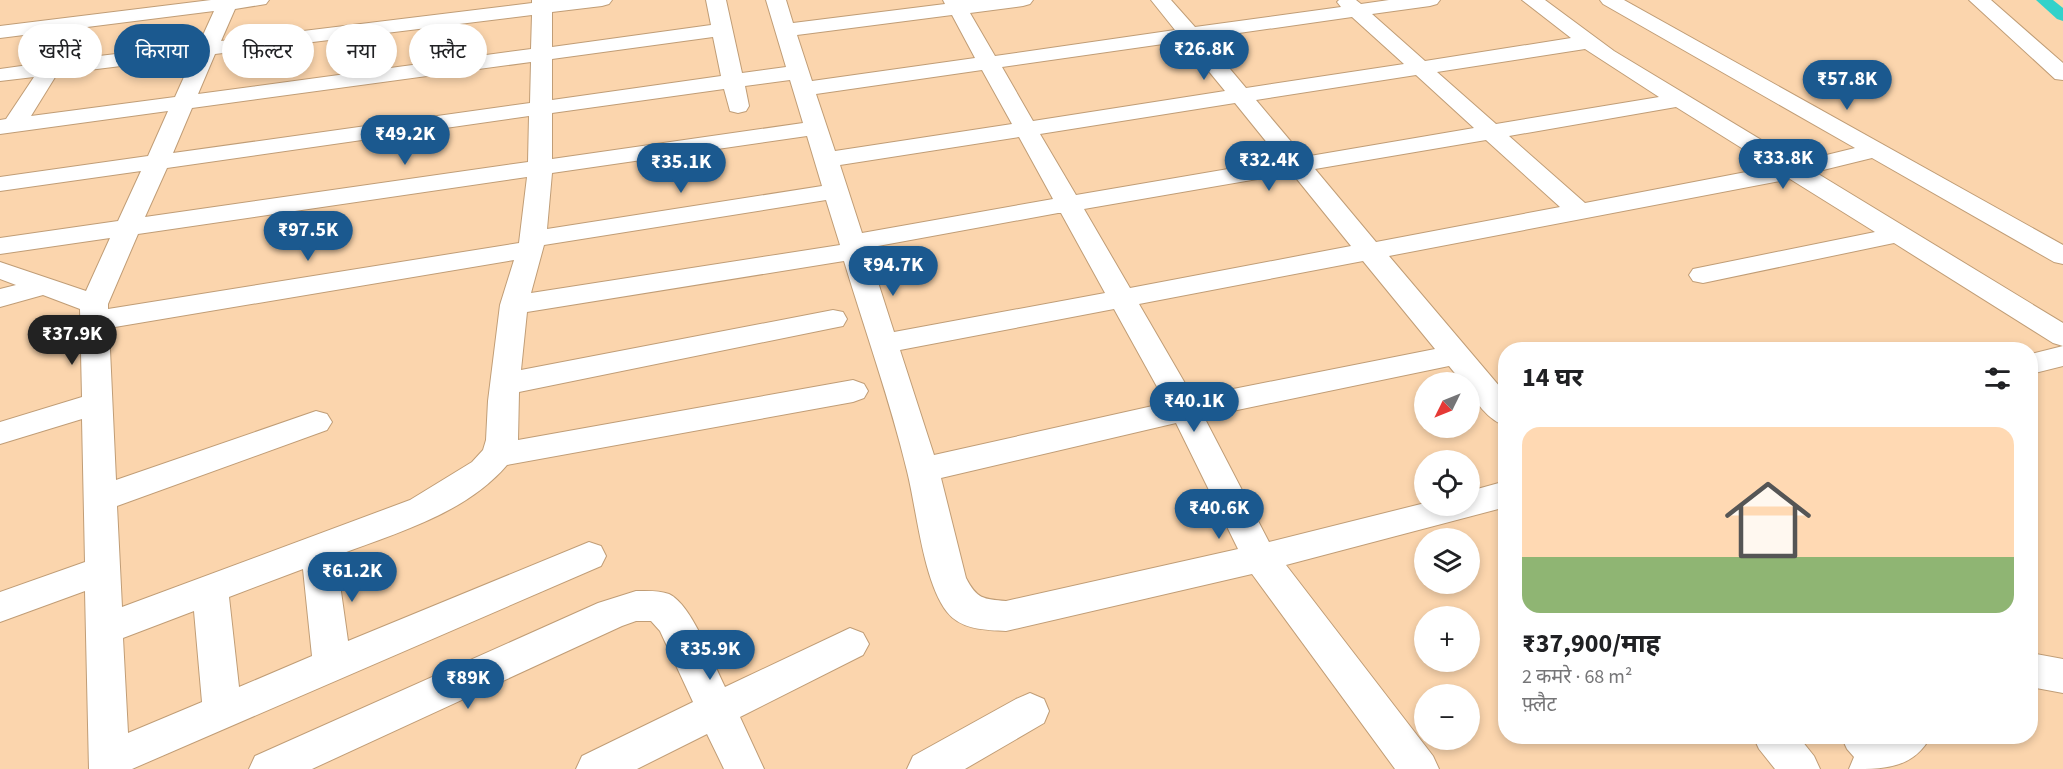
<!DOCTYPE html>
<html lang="hi">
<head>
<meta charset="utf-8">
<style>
  body { margin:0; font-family:"Source Sans 3","Noto Sans Devanagari",sans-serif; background:#f2f2f2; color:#202124; height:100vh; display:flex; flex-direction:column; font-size:22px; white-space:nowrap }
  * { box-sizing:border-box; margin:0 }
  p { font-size:20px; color:#757577 }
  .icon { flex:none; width:33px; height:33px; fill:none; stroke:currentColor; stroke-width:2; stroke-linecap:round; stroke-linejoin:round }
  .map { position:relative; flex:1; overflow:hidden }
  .sheet { position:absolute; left:1498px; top:342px; width:540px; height:402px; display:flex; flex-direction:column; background:#fff; border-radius:24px; box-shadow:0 3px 9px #0003 }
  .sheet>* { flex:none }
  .banner { position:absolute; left:18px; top:24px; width:570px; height:54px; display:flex; gap:12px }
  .needle { width:39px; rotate:227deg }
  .fabs { position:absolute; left:1414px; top:372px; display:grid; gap:12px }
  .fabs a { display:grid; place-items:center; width:66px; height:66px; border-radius:50%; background:#fff; box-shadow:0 3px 9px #0003; font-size:30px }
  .price { position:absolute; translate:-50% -51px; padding:0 14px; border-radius:21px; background:#1b598f; color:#fff; font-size:20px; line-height:39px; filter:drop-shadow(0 2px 3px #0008) }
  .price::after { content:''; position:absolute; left:50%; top:36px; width:18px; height:14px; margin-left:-9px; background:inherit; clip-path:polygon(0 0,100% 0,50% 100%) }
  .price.current { background:#222; color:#fff }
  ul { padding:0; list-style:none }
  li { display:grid; align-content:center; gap:12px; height:318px; padding:0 24px }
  li span { display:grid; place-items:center; height:186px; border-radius:18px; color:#555 }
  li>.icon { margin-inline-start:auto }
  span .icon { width:108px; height:108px; fill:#fffc; stroke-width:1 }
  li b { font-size:26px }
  h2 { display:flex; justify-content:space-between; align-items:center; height:72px; padding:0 24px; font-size:26px }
  .pill { padding:0 21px; border-radius:27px; background:#fff; box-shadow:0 3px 9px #0003; font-size:21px; line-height:54px }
  .pill.current { background:#1b598f; color:#fff }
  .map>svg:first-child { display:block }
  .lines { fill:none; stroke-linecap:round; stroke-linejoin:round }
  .canal { fill:#32d2ca; fill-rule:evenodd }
  .minor-casing { stroke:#c09d76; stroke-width:2 }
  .minor { fill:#fff; fill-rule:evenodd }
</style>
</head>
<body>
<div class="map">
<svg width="2063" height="769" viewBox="0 0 2063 769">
  <rect width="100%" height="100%" fill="#fbd5ad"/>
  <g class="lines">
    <path class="canal" d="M 2036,0 L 2053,0 L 2063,8 L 2063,21 L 2057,19 Z"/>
    <g class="minor-casing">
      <path id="minor" d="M 211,0 L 269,0 L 266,4 L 235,9 L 221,41 L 532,3 L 532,0 L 612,0 L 609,4 L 602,6 L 552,12 L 552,47 L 711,25 L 706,0 L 726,0 L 742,73 L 786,67 L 766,0 L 786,0 L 793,23 L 945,4 L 943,0 L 1033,0 L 1030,4 L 1023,6 L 970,13 L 995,56 L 1175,30 L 1151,0 L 1171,0 L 1195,27 L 1341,7 L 1337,2 L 1339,0 L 1356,0 L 1361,4 L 1389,0 L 1440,0 L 1437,4 L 1430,6 L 1372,14 L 1425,61 L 1571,38 L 1522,0 L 1545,0 L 1614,51 L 1798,162 L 1855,148 L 1603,4 L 1600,0 L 1624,0 L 2063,245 L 2063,264 L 2054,262 L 1872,158 L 1815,172 L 2063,323 L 2063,346 L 2053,343 L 1894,243 L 1703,283 L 1693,281 L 1689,275 L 1693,269 L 1875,232 L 1790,179 L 1389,256 L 1506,394 L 1506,426 C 1490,421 1470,400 1470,382 L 1462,382 L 1449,366 L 1204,417 L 1269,542 L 1425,503 L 1425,506 L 1470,506 L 1470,491 L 1506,481 L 1506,507 L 1286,565 L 1433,756 L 1439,769 L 1395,769 L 1252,574 L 1006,631 C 986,630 961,630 947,612 C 923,581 917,511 907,471 C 890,400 865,331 844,261 L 527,312 L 521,370 L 833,310 L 843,312 L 847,319 L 843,326 L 833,328 L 519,392 L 518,440 L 853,380 L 864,384 L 868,391 L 864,398 L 853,402 L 507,465 C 464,515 395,533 336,556 L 348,641 L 589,542 L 601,546 L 606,556 L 601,566 L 132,769 L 89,769 L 85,591 L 0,622 L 0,592 L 85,562 L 82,419 L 0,444 L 0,422 L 82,397 L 80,309 L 43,295 L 0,307 L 0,289 L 16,285 L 0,279 L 0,262 L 86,291 L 110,238 L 0,254 L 0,238 L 118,221 L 141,171 L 0,191 L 0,177 L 148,156 L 168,111 L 0,134 L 0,120 L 6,119 L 34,77 L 0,81 L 0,69 L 43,63 L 50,54 L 57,52 L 64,54 L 68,58 L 66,60 L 199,44 L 214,11 L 0,38 L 0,26 ZM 532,15 L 531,49 L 198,94 L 215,54 ZM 952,15 L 975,58 L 812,81 L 797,35 ZM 1352,17 L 1404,64 L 1246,88 L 1204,38 ZM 713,37 L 721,76 L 552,100 L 552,59 ZM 1184,41 L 1225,91 L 1033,121 L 1002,67 ZM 1585,49 L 1659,97 L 1496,124 L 1437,72 ZM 193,57 L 175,97 L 31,116 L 57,74 ZM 531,62 L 530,103 L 173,153 L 192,108 ZM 982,70 L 1012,124 L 835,151 L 816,94 ZM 1416,75 L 1474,128 L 1304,157 L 1256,100 ZM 790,80 L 803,123 L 552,159 L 552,113 L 724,89 L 730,111 L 738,113 L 746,111 L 749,106 L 745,86 ZM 1235,103 L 1281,160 L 1076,195 L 1040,134 ZM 1676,107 L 1772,167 L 1585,203 L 1509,136 ZM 529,116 L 528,162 L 145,217 L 167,168 ZM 807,136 L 822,186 L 547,229 L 552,173 ZM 1019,137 L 1053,199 L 862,233 L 840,165 ZM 1486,140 L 1560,207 L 1376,242 L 1315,169 ZM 1292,173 L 1351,246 L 1130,288 L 1084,209 ZM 527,177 L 519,243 L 108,309 L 108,304 L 138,234 ZM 826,200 L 840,245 L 531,293 L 544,245 ZM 1058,213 L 1061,213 L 1105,293 L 894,332 L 867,248 ZM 514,260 L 500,305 L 488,401 L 486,440 L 483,450 L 472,462 L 410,500 L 122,607 L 117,506 L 327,430 L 332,422 L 327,414 L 316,411 L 116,480 L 109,328 ZM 1363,261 L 1435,349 L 1193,397 L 1139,304 ZM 1114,309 L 1166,403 L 934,455 L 900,350 ZM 1176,423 L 1238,549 L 1006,601 C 983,599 977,599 966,578 L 941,478 ZM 303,569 L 312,656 L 239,687 L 229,597 ZM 194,611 L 202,702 L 128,733 L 123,638 Z
        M 1969,0 L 1991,0 L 2063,63 L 2063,80 L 2055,79 Z
        M 2063,346 L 2063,366 L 2031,374 L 2031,354 Z
        M 636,591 C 647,591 658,590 669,594 C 692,605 713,663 725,687 L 850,628 L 863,633 L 869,644 L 863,655 L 740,717 L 764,769 L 724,769 L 707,734 L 637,769 L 576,769 L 582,756 L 693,702 L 660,631 L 651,621 L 636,621 L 622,626 L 312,769 L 249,769 L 255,756 L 598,603 Z
        M 2031,653 L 2063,659 L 2063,693 L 2031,687 Z
        M 1030,693 L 1044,699 L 1049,711 L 1044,723 L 965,769 L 907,769 L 913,756 L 1016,699 Z
        M 1753,736 L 1798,736 L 1814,756 L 1820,769 L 1775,769 L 1759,749 Z
        M 1841,736 L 1931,736 C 1913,769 1885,769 1849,769 L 1854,757 L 1847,749 Z"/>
    </g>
    <use href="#minor" class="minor"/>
  </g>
</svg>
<div class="fabs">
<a><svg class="needle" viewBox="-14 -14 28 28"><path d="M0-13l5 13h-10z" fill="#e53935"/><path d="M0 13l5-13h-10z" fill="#757577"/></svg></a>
<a><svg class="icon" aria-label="locate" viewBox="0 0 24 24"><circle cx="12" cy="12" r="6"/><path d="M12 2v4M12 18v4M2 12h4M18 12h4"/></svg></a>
<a><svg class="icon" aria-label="layers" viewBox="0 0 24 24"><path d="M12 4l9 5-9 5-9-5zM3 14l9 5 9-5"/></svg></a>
<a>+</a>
<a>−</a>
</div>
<b class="price" style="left:1204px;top:81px">₹26.8K</b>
<b class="price" style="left:1847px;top:111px">₹57.8K</b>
<b class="price" style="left:405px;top:166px">₹49.2K</b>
<b class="price" style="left:1783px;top:190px">₹33.8K</b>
<b class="price" style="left:1269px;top:192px">₹32.4K</b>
<b class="price" style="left:681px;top:194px">₹35.1K</b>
<b class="price" style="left:308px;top:262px">₹97.5K</b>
<b class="price" style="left:893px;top:297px">₹94.7K</b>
<b class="price current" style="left:72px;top:366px">₹37.9K</b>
<b class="price" style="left:1194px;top:433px">₹40.1K</b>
<b class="price" style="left:1219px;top:540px">₹40.6K</b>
<b class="price" style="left:352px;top:603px">₹61.2K</b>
<b class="price" style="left:710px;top:681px">₹35.9K</b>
<b class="price" style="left:468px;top:710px">₹89K</b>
<div class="banner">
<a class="pill">खरीदें</a>
<a class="pill current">किराया</a>
<a class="pill">फ़िल्टर</a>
<a class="pill">नया</a>
<a class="pill">फ़्लैट</a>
</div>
<section class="sheet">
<h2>14 घर<svg class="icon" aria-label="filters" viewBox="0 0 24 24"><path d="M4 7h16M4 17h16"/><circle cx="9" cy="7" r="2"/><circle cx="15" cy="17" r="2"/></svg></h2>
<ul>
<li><span style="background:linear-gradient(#ffd9b3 70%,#8fb573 0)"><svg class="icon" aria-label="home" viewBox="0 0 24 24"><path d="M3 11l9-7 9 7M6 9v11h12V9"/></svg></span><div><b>₹37,900/माह</b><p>2 कमरे · 68 m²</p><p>फ़्लैट</p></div></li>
</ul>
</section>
</div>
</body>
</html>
